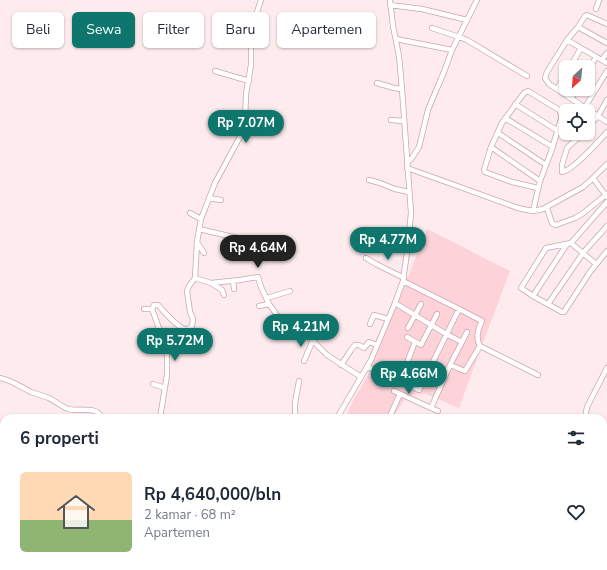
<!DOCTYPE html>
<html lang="id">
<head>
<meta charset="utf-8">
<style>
  body { margin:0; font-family:"Nunito Sans",sans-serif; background:#f2f2f3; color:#1f2937; height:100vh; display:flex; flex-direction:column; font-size:15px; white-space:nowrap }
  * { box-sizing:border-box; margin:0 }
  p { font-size:13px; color:#747a83 }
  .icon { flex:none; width:22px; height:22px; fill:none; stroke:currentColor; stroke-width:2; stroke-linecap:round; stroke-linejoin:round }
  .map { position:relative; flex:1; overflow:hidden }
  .details { position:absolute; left:0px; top:414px; width:607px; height:156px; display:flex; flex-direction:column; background:#fff; border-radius:12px 12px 0 0; box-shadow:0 1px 3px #0004 }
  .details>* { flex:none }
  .guide { position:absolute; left:12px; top:12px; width:400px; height:36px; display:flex; gap:8px }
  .needle { width:26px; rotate:206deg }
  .tools { position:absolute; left:559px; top:60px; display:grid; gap:8px }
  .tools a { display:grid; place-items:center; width:36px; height:36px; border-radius:6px; background:#fff; box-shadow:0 1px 3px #0004; font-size:20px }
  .price { position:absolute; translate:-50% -34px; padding:0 9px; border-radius:14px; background:#0f766e; color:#fff; font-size:13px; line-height:26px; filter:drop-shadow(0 1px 2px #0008) }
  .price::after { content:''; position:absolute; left:50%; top:24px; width:12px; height:9px; margin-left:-6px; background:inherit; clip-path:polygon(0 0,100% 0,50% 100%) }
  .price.active { background:#222; color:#fff }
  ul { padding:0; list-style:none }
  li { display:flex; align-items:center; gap:12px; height:100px; padding:0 20px }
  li+li { border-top:1px solid #e0e1e3 }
  li span { display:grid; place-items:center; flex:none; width:112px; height:80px; border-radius:6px; color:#555 }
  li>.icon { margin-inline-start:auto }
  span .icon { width:48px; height:48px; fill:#fffc; stroke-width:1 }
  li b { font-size:17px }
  h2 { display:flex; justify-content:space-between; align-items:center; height:48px; padding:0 20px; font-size:17px }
  .pill { padding:0 14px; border-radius:6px; background:#fff; box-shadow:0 1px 3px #0004; font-size:14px; line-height:36px }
  .pill.active { background:#0f766e; color:#fff }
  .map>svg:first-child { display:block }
  .green { fill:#fdd2d8 }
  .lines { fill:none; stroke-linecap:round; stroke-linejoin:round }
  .minor-casing { stroke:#cda5ab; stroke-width:6 }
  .minor { stroke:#fff; stroke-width:4.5 }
</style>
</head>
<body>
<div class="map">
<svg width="607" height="570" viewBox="0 0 607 570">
  <rect width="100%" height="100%" fill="#fdebed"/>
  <path class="green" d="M 427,229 L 510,271 L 475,364 L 459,408 L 426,394 L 408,395 L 392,418 L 345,418 L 354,399 L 371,370 Z"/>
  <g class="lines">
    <g class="minor-casing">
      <path id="minor" d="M 390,5 L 422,9 L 467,20 L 477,0
        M 596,9 L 599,0
        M 607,24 L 587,15 L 585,16 L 578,27 L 567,40 L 547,72 L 545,78 L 549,84 L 607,122
        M 578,27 L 607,43
        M 432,28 L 459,37 L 467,40 L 527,76
        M 396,39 L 452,50
        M 567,40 L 607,63
        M 602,60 L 606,54 L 607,53
        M 570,67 L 581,48
        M 215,71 L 249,81
        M 588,71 L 596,57
        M 377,83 L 394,88 L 402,89
        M 557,89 L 566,74
        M 571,98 L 577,89
        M 515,104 L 558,131
        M 585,107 L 607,71
        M 505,118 L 553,147
        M 391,120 L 404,121
        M 588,127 L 598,116 L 607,100
        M 498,133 L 546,165
        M 583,133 L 567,148 L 562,165 L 562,172 C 573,170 599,141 607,132
        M 491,147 L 540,181
        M 407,163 L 412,158 L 419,147 L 428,110 L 435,93 L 444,72 L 452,50 L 467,20
        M 407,168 L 449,183 L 515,207 L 522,209 L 533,211 L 543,209 L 583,187 L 593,178 L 607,164
        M 593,178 L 607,197
        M 369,180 L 380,183 L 395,189 L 409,192
        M 209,198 L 221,200
        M 607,202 L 571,243 L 546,248 L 521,288 L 533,296 L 562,312 L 564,312 L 590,272 L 607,251
        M 547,208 L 552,223 L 553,224 L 556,225 L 575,218 L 582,214 L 607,194
        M 533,211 L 540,181 L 551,152 L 562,116 L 559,110 L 528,91 L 524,93 L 502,123 L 491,147 L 484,170 L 485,172 L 512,182 L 538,188
        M 190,213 L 201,219
        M 199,229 L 267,245
        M 197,242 L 204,253
        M 571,243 L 596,264
        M 392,247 L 393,230 L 410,232
        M 366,258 L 376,264 L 404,278
        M 195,278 L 211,283 L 240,280 L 258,277 L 261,287 L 269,304 L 279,318 L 286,324 L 306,332 L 315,343 L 327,355 L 361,377
        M 233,281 L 234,289
        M 403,281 L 459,309 L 482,321 C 478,329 475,338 480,346 L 538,375
        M 211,283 L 222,290 L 224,295
        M 533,296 L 567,244
        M 267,298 L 290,291
        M 395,303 L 446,334 L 462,342 L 467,332
        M 548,304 L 583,253 L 607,226
        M 259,306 L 269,304
        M 144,309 L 152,309
        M 152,309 L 154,305 L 158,305 C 164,311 179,330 187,329 C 189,329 190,327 192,326 L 193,319 L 190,312 L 187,291 L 189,286 L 195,278 L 197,242 L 201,219 L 215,183 L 242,133 L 245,121 L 246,94 L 251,65 L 251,39 L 254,21 L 261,0
        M 152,309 L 160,331 L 167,345 L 167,375 L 160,418
        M 370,324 L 374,315 L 388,319
        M 408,328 L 421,304
        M 407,337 L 421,345 L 437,314
        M 304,361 L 313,340
        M 341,365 L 351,350 L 355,345 L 359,345 L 364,348 L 369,342 L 377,345
        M 450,365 L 465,371 L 480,346
        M 367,367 L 419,390 L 459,309
        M 0,378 C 11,380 21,387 31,392 C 37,394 43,396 49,398 C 55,401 61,406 68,409 C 78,412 97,405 102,418
        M 402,383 L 409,365 L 408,360 L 415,342
        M 153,384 L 165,388
        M 394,391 L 431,408
        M 438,411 L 431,408 L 450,365 L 462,342
        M 280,418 L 291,418
        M 296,418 C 293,404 297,395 299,381
        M 337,418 L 371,360 L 395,303 L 403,281 L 408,245 L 411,213 L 402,89 L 399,56 L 393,26 L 390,0
        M 389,418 L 400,394
        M 585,418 L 587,407 L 607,368
        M 603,440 L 607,442
        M 603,462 L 607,465
        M 603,485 L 607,487
        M 603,507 L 607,509
        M 603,550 L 607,553
        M 499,566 L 505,570
        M 534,566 L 540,570
        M 565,566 L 571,570
        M 596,566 L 602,570
        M 284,569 L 286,566
        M 326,570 L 327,566
        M 411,570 L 414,566
        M 432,570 L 435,566
        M 454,570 L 457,566
        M 474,570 L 477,566
        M 525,570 L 525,566"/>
    </g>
    <use href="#minor" class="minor"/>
  </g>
</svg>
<div class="tools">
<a><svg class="needle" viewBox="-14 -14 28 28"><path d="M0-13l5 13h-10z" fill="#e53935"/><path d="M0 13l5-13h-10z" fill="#747a83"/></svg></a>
<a><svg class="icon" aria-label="locate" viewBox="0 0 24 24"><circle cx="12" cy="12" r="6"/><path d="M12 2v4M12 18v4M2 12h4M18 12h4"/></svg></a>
</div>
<b class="price" style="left:246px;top:144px">Rp 7.07M</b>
<b class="price" style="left:388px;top:261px">Rp 4.77M</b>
<b class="price active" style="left:258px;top:269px">Rp 4.64M</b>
<b class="price" style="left:301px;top:348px">Rp 4.21M</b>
<b class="price" style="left:175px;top:362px">Rp 5.72M</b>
<b class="price" style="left:409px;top:395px">Rp 4.66M</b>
<div class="guide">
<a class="pill">Beli</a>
<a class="pill active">Sewa</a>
<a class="pill">Filter</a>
<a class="pill">Baru</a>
<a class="pill">Apartemen</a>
</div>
<section class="details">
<h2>6 properti<svg class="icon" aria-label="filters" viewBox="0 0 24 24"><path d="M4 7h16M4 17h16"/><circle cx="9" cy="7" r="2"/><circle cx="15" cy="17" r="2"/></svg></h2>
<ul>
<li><span style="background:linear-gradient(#ffd9b3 60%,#8fb573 0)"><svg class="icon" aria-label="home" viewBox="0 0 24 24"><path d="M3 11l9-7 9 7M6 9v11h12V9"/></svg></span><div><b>Rp 4,640,000/bln</b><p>2 kamar · 68 m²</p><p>Apartemen</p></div><svg class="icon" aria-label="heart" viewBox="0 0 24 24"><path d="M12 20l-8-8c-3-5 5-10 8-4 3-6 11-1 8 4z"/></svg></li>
</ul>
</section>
</div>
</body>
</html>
